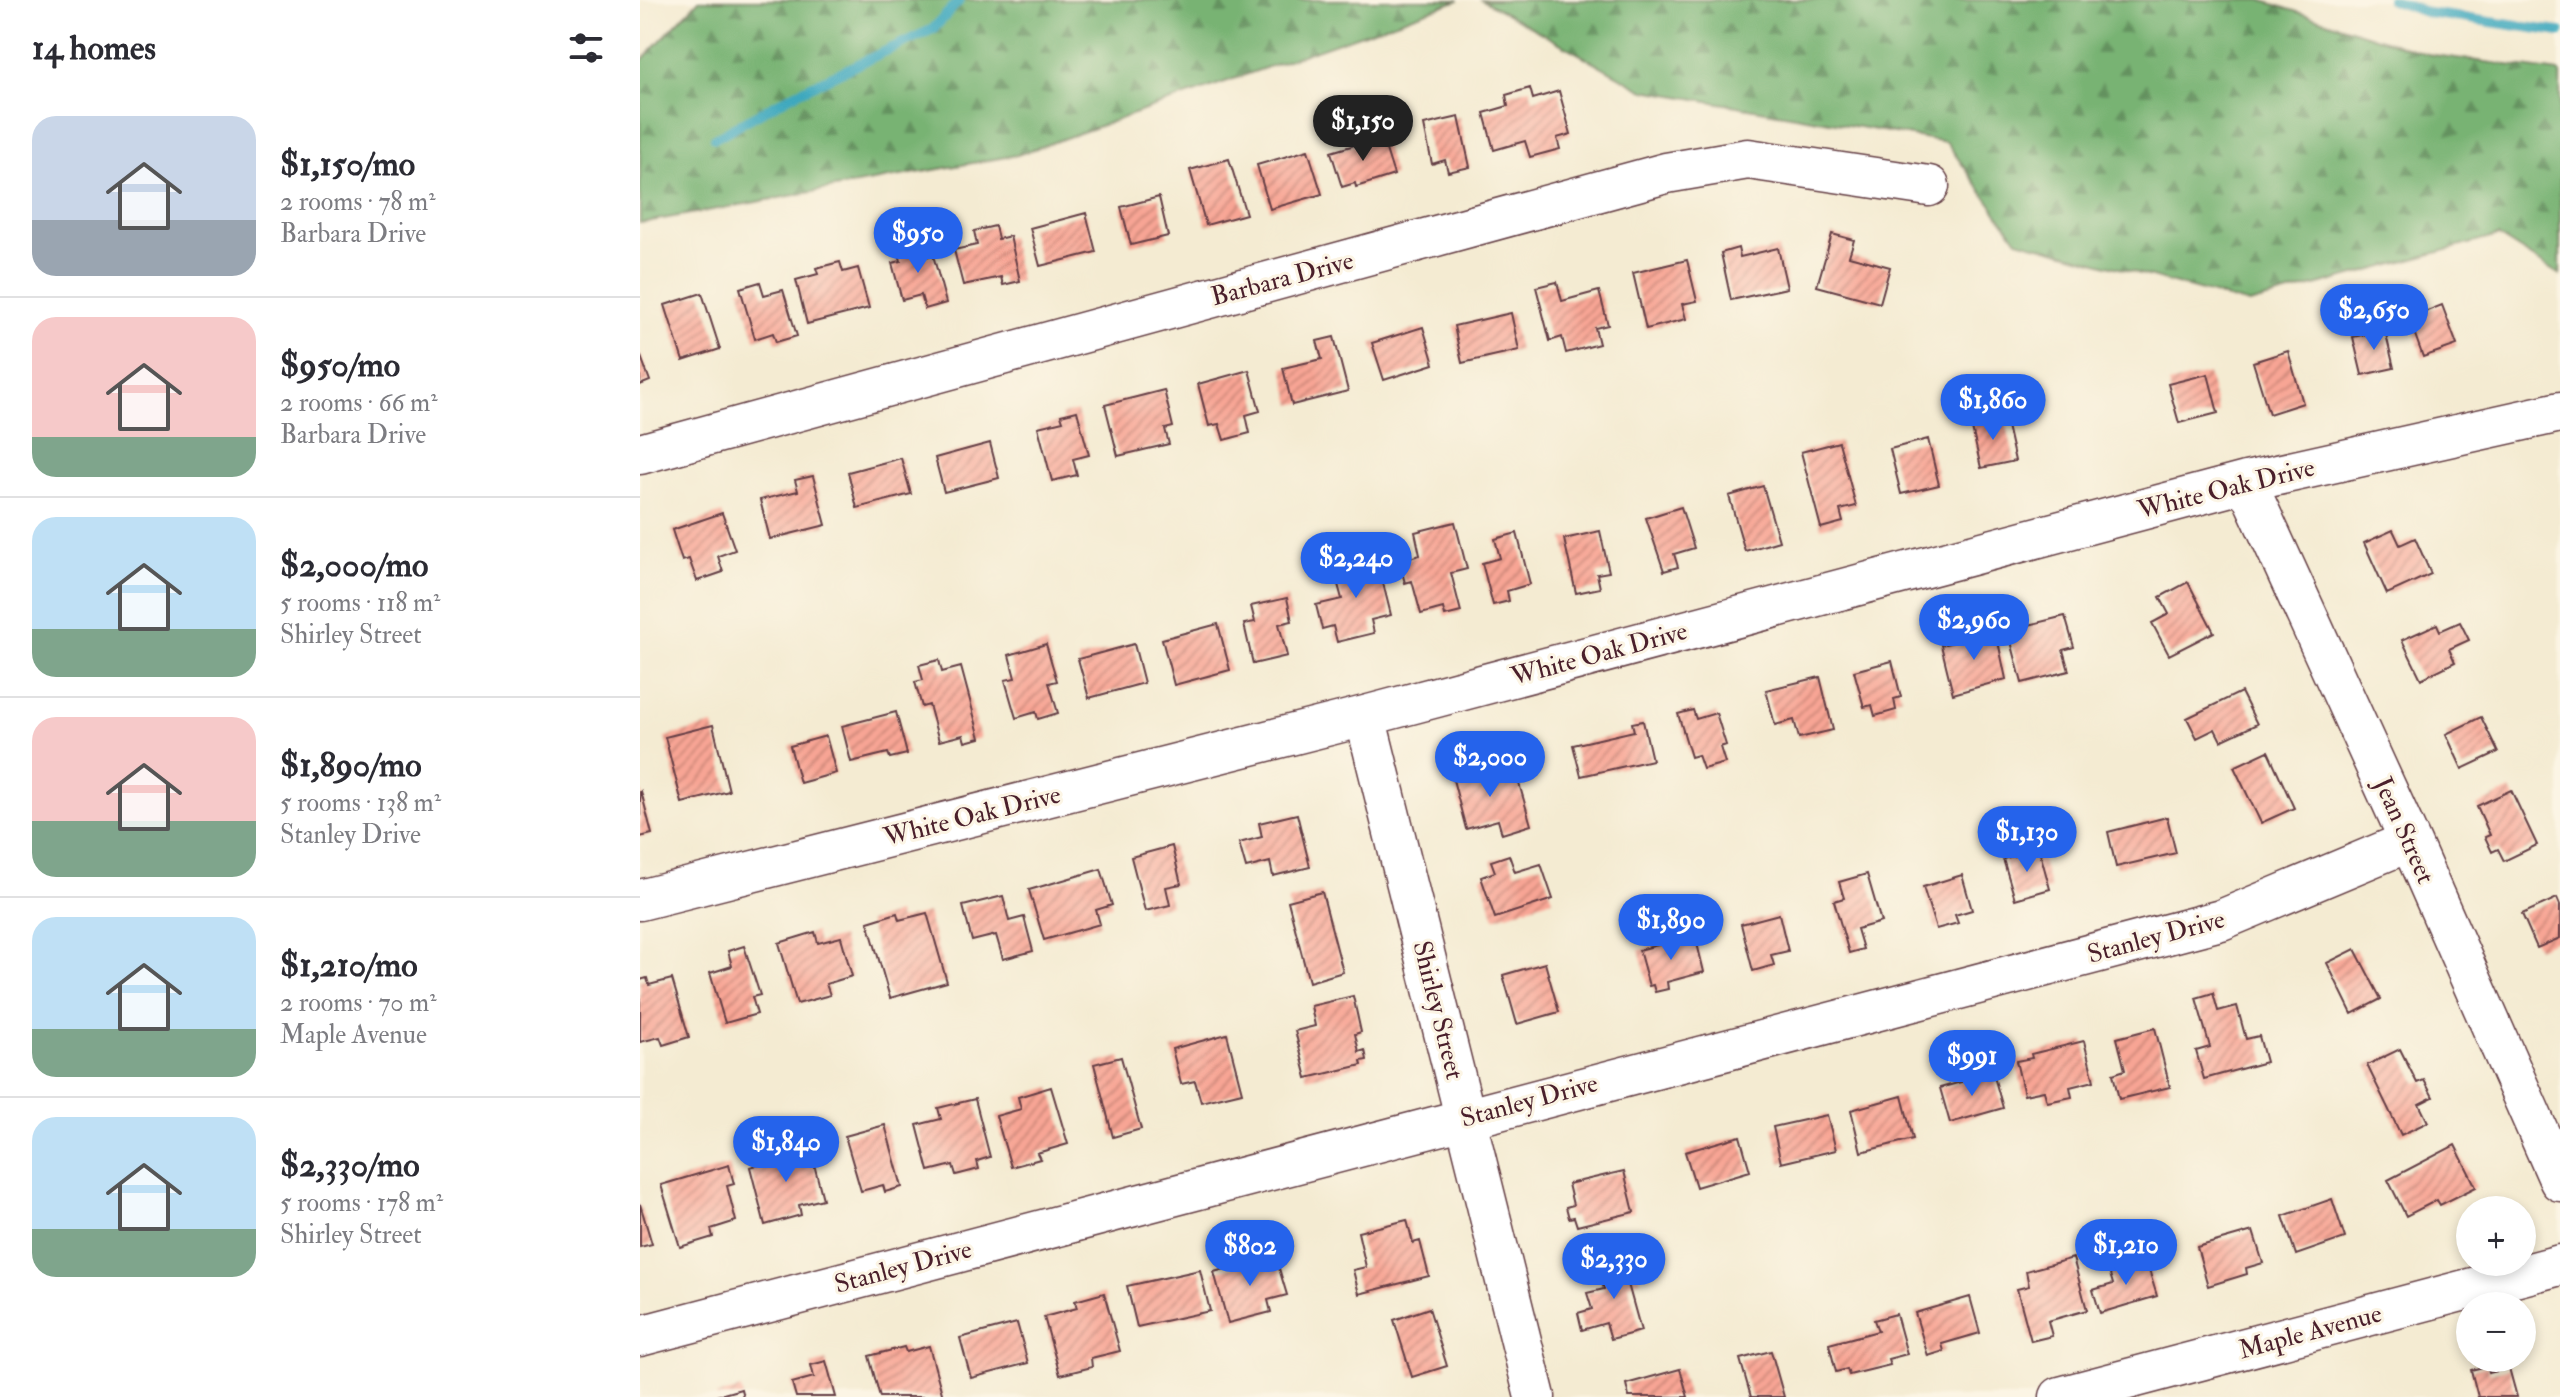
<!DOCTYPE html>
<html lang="en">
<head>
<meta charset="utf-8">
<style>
  body { margin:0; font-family:"IM FELL Double Pica",serif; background:#f2f2f3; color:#2b2b33; height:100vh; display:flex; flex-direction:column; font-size:30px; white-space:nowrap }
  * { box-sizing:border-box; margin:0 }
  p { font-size:26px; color:#7c7c81 }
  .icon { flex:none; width:44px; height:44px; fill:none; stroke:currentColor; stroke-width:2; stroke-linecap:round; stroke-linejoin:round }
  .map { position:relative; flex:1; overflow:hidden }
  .details { display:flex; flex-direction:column; background:#fff; width:640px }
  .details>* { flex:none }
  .controls { position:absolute; left:1816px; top:1196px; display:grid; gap:16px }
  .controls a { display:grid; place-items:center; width:80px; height:80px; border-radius:50%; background:#fff; box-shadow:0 4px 12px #0003; font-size:40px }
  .price { position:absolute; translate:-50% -68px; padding:0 18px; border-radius:28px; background:#2563eb; color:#fff; font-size:26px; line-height:52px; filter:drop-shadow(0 2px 4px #0008) }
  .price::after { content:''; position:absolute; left:50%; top:48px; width:24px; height:18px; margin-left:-12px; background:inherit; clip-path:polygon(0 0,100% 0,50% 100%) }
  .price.current { background:#222; color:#fff }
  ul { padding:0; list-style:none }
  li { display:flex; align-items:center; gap:24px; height:200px; padding:0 32px }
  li+li { border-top:2px solid #e1e1e2 }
  li span { display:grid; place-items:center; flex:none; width:224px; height:160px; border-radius:24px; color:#555 }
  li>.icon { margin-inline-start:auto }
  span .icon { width:96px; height:96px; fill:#fffc; stroke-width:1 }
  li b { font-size:34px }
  h2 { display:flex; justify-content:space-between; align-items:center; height:96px; padding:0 32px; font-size:34px }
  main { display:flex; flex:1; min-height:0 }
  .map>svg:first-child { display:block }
  .forest { fill:url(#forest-firs); stroke:#61694f; stroke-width:2 }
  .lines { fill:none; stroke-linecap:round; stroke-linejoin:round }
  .stream { stroke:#3ea8be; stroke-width:10 }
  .building { fill:url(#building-hatch) }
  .minor-casing { stroke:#643e44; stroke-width:43 }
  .minor { stroke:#fff; stroke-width:40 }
  .labels { text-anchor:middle; stroke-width:6; stroke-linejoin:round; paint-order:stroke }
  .street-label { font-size:26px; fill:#4a1f2b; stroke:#fcf5e5 }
</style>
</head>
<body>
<main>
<section class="details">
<h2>14 homes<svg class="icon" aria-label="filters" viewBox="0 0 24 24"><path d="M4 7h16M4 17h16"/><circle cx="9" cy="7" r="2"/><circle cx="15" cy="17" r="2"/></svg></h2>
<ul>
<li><span style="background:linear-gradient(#c9d6e8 65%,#9aa5b1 0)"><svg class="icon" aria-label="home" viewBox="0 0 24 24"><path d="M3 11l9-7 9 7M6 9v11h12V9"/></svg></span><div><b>$1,150/mo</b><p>2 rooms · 78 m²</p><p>Barbara Drive</p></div></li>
<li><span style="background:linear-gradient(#f6c9c9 75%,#7fa58c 0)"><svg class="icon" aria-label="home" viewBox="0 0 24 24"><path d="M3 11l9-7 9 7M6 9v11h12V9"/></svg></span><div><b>$950/mo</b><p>2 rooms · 66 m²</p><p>Barbara Drive</p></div></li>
<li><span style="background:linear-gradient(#bfe0f5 70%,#7fa58c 0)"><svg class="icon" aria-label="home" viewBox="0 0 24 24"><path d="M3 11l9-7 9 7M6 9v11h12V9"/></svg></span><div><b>$2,000/mo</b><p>5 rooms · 118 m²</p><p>Shirley Street</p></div></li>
<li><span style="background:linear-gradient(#f6c9c9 65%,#7fa58c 0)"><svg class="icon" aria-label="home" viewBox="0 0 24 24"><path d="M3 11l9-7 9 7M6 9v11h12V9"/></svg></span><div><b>$1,890/mo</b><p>5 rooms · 138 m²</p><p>Stanley Drive</p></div></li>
<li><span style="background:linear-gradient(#bfe0f5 70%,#7fa58c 0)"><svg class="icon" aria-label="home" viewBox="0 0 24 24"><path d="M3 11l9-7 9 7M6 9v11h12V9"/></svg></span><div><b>$1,210/mo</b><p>2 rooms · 70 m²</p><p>Maple Avenue</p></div></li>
<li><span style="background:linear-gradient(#bfe0f5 70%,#7fa58c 0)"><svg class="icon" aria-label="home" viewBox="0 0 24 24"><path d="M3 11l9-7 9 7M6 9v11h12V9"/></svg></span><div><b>$2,330/mo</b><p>5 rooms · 178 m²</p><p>Shirley Street</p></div></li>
</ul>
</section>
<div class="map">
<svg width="1920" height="1397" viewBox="0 0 1920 1397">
  <defs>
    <pattern id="forest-firs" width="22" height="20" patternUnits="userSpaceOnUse" patternTransform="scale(2)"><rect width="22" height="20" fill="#78b373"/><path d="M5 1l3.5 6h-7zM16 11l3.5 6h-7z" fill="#64915f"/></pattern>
    <pattern id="building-hatch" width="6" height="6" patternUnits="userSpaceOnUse" patternTransform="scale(2)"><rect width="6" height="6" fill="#f8a594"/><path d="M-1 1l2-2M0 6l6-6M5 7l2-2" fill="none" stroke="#cb8679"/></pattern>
  </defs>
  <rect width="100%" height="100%" fill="#fcf5e5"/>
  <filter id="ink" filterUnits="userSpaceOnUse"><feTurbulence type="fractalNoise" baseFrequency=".0125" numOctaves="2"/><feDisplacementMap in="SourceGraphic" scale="16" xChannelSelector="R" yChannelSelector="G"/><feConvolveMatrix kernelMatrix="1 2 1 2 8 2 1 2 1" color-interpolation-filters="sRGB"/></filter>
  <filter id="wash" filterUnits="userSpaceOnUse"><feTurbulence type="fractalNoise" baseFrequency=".006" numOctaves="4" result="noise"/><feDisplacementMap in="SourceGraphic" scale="32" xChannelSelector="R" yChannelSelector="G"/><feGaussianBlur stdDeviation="1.8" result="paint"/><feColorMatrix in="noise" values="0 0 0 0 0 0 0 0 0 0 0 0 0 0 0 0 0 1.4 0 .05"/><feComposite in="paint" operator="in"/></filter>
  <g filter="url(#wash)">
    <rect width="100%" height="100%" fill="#f4ebd2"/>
    <path class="forest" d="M 59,0 L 819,0 L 377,155 L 0,223 L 0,62 Z
      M 842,0 L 1621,0 L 1787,54 L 1920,72 L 1920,275 L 1858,236 L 1609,304 L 1377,240 L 1306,142 L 1004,90 Z"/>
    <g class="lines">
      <path class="stream" d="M 1751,0 L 1788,13 L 1920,32
        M 75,138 L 156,93 L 293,29 L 320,0"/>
    </g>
    <g id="blocks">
      <path class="building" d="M 890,88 L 893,99 L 919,91 L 931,134 L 917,138 L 920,149 L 890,157 L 885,141 L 854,150 L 844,113 L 868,106 L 866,95 Z
        M 819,117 L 830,167 L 808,172 L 805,160 L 792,164 L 784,125 Z
        M 742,137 L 754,175 L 716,187 L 715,183 L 702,187 L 691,152 Z
        M 668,150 L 682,194 L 630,209 L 617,165 Z
        M 589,159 L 606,214 L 566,225 L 550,170 Z
        M 519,197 L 528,236 L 491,245 L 481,207 Z
        M 446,213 L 456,252 L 400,266 L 390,228 Z
        M 355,226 L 358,239 L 370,236 L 380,281 L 363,285 L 361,277 L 323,285 L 314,250 L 337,245 L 334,231 Z
        M 1192,234 L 1214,240 L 1209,256 L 1250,267 L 1240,303 L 1177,286 Z
        M 280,240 L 285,257 L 293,255 L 306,303 L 285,309 L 281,295 L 262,300 L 252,263 L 261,261 L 257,246 Z
        M 1098,248 L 1100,257 L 1138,248 L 1147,288 L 1091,300 L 1081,253 Z
        M 1047,260 L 1057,301 L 1042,304 L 1046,319 L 1006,329 L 993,273 Z
        M 200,262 L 203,272 L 218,268 L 229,308 L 167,324 L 156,280 L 178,274 L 176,268 Z
        M 120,282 L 124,295 L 143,290 L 157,336 L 136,342 L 133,333 L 115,339 L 100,288 Z
        M 917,282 L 922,301 L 959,291 L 968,325 L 955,328 L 959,344 L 926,353 L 922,337 L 910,341 L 896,287 Z
        M 62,293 L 80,349 L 43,361 L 25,305 Z
        M 1802,305 L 1817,345 L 1783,357 L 1769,318 Z
        M 871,313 L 879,350 L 822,363 L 814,326 Z
        M 783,327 L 794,364 L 744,380 L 732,343 Z
        M 1745,330 L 1754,368 L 1722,375 L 1713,337 Z
        M 694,337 L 708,391 L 652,405 L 643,368 L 682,359 L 677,341 Z
        M 1648,351 L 1663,403 L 1629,414 L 1613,362 Z
        M 0,354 L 10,381 L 0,385 Z
        M 609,370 L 620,411 L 606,415 L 610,433 L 584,440 L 579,424 L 569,426 L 558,384 Z
        M 1568,374 L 1578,413 L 1539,423 L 1528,384 Z
        M 524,390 L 533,427 L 525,429 L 529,444 L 478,456 L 465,405 Z
        M 437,411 L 449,455 L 433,459 L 437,475 L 412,481 L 398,427 L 423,421 L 421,415 Z
        M 1365,417 L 1375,461 L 1341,468 L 1331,424 Z
        M 1288,439 L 1299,485 L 1261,494 L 1250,449 Z
        M 1199,442 L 1216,506 L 1200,510 L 1203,522 L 1181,528 L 1161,452 Z
        M 350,443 L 359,478 L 304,492 L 295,458 Z
        M 261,458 L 271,494 L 217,508 L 208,472 Z
        M 173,476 L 186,525 L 130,539 L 120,500 L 158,491 L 155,480 Z
        M 1123,486 L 1139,541 L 1105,551 L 1089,496 Z
        M 1041,507 L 1054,548 L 1034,554 L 1038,567 L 1024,571 L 1006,518 Z
        M 82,513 L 95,550 L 78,556 L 83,572 L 57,581 L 49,559 L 42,561 L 32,530 Z
        M 815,522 L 827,569 L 811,573 L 821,612 L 805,616 L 803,608 L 781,614 L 772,581 L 765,583 L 759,561 L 780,555 L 775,532 Z
        M 1753,530 L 1760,545 L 1775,538 L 1791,574 L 1747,594 L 1724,543 Z
        M 960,531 L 969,572 L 957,574 L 960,588 L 936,593 L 924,539 Z
        M 877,533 L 890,584 L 867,591 L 869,601 L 853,605 L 842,563 L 860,558 L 855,539 Z
        M 736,555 L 751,615 L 731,620 L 734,633 L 697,642 L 693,626 L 682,629 L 676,605 L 702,599 L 693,566 Z
        M 1548,582 L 1574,632 L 1529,655 L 1512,623 L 1529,614 L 1520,597 Z
        M 647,598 L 652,621 L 639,624 L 647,656 L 613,664 L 604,624 L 615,622 L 611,606 Z
        M 1425,616 L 1434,647 L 1423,650 L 1429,671 L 1382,683 L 1368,630 Z
        M 1820,622 L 1829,640 L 1809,649 L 1815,662 L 1781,679 L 1762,640 L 1797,624 L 1800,631 Z
        M 578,624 L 590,670 L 534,685 L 522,639 Z
        M 1356,632 L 1366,679 L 1313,694 L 1301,645 Z
        M 406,644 L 417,681 L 409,683 L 418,713 L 398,719 L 396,712 L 376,718 L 365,680 L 375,678 L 369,655 Z
        M 494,644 L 504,683 L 449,698 L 438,659 Z
        M 299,660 L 302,672 L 321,667 L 340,738 L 325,742 L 323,735 L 299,741 L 289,705 L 282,707 L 275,682 L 283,680 L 279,665 Z
        M 1252,661 L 1261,697 L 1254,699 L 1256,710 L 1235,716 L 1232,705 L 1224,707 L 1214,671 Z
        M 1180,677 L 1193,730 L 1159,738 L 1154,720 L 1135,725 L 1126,690 Z
        M 1601,692 L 1617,724 L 1581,741 L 1575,729 L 1557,738 L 1547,718 Z
        M 1053,710 L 1056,719 L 1076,713 L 1086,745 L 1080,747 L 1085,763 L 1063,769 L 1058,755 L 1051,757 L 1038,714 Z
        M 256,712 L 267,754 L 250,758 L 248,753 L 211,762 L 202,726 Z
        M 1841,717 L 1858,752 L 1822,769 L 1806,734 Z
        M 1003,721 L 1012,760 L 941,776 L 933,745 L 994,731 L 992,723 Z
        M 73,725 L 89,791 L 42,803 L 25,737 Z
        M 186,736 L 196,773 L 160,783 L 150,746 Z
        M 1628,751 L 1654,808 L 1621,823 L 1594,767 Z
        M 846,762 L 851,780 L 876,773 L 891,825 L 862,834 L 858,820 L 826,829 L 811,772 Z
        M 1871,790 L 1897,845 L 1864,861 L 1858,849 L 1852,852 L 1845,837 L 1850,835 L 1837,806 Z
        M 1,791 L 12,834 L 0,837 L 0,792 Z
        M 657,814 L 670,867 L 633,876 L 630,862 L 606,868 L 599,843 L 622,837 L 619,823 Z
        M 1527,817 L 1536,853 L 1476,867 L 1468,832 Z
        M 532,846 L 541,884 L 526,887 L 530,905 L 505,911 L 491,857 Z
        M 1399,849 L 1410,889 L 1375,899 L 1363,859 Z
        M 869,855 L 875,872 L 901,864 L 913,899 L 855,918 L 841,877 L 855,872 L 851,861 Z
        M 461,869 L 472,905 L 456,910 L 460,924 L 404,940 L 389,890 Z
        M 1227,874 L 1241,922 L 1217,929 L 1223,949 L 1209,953 L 1194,901 L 1204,898 L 1199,882 Z
        M 1322,875 L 1332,910 L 1315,915 L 1318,923 L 1296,929 L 1283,887 Z
        M 682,892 L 703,972 L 669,982 L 648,901 Z
        M 363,896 L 369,921 L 384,917 L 393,951 L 363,959 L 356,935 L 332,941 L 323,906 Z
        M 1917,898 L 1920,905 L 1920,938 L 1897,948 L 1882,914 Z
        M 257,913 L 259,920 L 287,913 L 307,982 L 250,998 L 228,922 Z
        M 1139,914 L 1148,951 L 1131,955 L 1134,965 L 1113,971 L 1101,924 Z
        M 175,932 L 178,943 L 201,937 L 212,976 L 186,984 L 190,995 L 157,1004 L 139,943 Z
        M 1055,935 L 1064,972 L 1027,982 L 1028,989 L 1015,992 L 1013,985 L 1009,986 L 999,950 Z
        M 104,946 L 120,995 L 112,997 L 117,1014 L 85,1023 L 70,973 L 92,966 L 88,951 Z
        M 1715,949 L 1741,999 L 1712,1014 L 1687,963 Z
        M 905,963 L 919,1012 L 877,1024 L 863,975 Z
        M 7,978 L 9,985 L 32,979 L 49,1037 L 23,1045 L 20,1037 L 0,1042 L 0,980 Z
        M 1573,993 L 1578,1011 L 1597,1006 L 1606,1039 L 1619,1036 L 1626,1062 L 1564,1079 L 1556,1051 L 1570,1047 L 1556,998 Z
        M 713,996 L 721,1032 L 715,1034 L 719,1052 L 725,1050 L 727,1060 L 721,1061 L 722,1065 L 667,1078 L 655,1031 L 675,1026 L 671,1006 Z
        M 1515,1028 L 1530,1087 L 1479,1099 L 1473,1074 L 1485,1070 L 1477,1038 Z
        M 587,1034 L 602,1092 L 561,1102 L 555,1081 L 541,1084 L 532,1049 Z
        M 1444,1041 L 1454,1081 L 1430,1087 L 1432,1097 L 1407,1102 L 1404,1091 L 1384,1095 L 1376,1061 L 1392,1058 L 1391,1054 Z
        M 1760,1049 L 1777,1083 L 1784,1080 L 1793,1097 L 1779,1104 L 1788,1122 L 1761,1135 L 1727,1065 Z
        M 481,1057 L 501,1129 L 473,1137 L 454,1064 Z
        M 1353,1073 L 1363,1108 L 1310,1123 L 1300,1088 Z
        M 411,1087 L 428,1144 L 397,1153 L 400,1159 L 371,1167 L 356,1116 L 381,1109 L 378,1097 Z
        M 1262,1096 L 1273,1139 L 1221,1152 L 1211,1110 Z
        M 335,1099 L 350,1157 L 337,1161 L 339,1169 L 316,1175 L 313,1165 L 289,1171 L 277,1125 L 301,1119 L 298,1108 Z
        M 1187,1115 L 1196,1150 L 1141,1163 L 1133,1127 Z
        M 245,1125 L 262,1187 L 245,1192 L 243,1185 L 221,1191 L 205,1136 Z
        M 1100,1136 L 1110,1171 L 1056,1187 L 1045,1152 Z
        M 169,1145 L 183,1199 L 159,1205 L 161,1215 L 125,1225 L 110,1167 L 140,1159 L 138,1152 Z
        M 1815,1145 L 1836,1187 L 1800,1205 L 1797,1200 L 1766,1216 L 1748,1180 Z
        M 89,1165 L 94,1184 L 87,1186 L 96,1221 L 71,1229 L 73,1237 L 40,1247 L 21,1185 Z
        M 984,1171 L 994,1212 L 937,1226 L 934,1217 L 929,1218 L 926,1207 L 933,1205 L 928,1184 Z
        M 1692,1199 L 1705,1238 L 1656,1255 L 1643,1216 Z
        M 0,1204 L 12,1244 L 0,1247 Z
        M 767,1220 L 773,1243 L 780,1241 L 789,1276 L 719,1294 L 713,1270 L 726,1267 L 718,1232 Z
        M 1613,1231 L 1623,1263 L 1606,1268 L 1607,1274 L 1568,1286 L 1557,1247 Z
        M 635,1255 L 647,1295 L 628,1300 L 631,1312 L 588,1323 L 574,1272 Z
        M 994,1258 L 1001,1280 L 988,1284 L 1001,1331 L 971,1339 L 966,1323 L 942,1330 L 938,1313 L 952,1309 L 947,1293 L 964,1289 L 958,1268 Z
        M 1433,1258 L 1447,1310 L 1408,1321 L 1412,1336 L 1391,1341 L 1377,1289 L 1389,1286 L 1386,1271 Z
        M 1506,1260 L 1517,1296 L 1460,1313 L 1453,1290 L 1473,1284 L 1469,1271 Z
        M 560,1270 L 570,1311 L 497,1327 L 487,1286 Z
        M 464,1293 L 480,1351 L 451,1358 L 452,1367 L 420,1375 L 404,1317 L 437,1308 L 435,1301 Z
        M 1330,1297 L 1340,1333 L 1302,1344 L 1304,1351 L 1288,1356 L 1275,1313 Z
        M 789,1308 L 807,1366 L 772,1377 L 754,1320 Z
        M 1256,1314 L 1267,1354 L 1248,1359 L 1250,1365 L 1209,1375 L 1207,1369 L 1196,1372 L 1189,1344 L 1238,1331 L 1234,1320 Z
        M 377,1323 L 388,1363 L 331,1378 L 320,1338 Z
        M 289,1346 L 303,1397 L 240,1397 L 229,1356 L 264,1347 L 266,1352 Z
        M 1131,1351 L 1144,1397 L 1111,1397 L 1100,1359 Z
        M 186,1361 L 196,1397 L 156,1397 L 152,1383 L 174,1377 L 171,1365 Z
        M 1847,1366 L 1849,1373 L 1869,1368 L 1877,1397 L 1838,1397 L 1831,1370 Z
        M 1040,1369 L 1048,1397 L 989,1397 L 986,1384 Z
        M 101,1389 L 103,1397 L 76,1397 L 76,1396 Z"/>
    </g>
  </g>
  <g filter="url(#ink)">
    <use href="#blocks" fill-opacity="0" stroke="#643e44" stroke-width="2"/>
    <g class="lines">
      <g class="minor-casing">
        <path id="minor" d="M 0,454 L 1026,173 L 1108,159 L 1289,186
          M 1606,482 L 1770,841 L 1920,1181
          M 725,716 L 895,1397
          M 0,900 L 725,716 L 1606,482 L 1920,412
          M 0,1336 L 1581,920 L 1770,841
          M 1420,1397 L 1920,1265"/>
      </g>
      <use href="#minor" class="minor"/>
    </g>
  </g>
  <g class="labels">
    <g class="street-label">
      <text transform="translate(642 278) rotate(-15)" y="9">Barbara Drive</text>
      <text transform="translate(1586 488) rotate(-14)" y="9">White Oak Drive</text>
      <text transform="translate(959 653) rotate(-15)" y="9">White Oak Drive</text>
      <text transform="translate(332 815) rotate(-14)" y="9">White Oak Drive</text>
      <text transform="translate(1765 830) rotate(66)" y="9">Jean Street</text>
      <text transform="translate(1516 936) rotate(-15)" y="9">Stanley Drive</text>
      <text transform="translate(799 1010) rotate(76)" y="9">Shirley Street</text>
      <text transform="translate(889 1100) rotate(-15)" y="9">Stanley Drive</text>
      <text transform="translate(263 1266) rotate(-15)" y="9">Stanley Drive</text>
      <text transform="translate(1670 1331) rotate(-15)" y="9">Maple Avenue</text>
    </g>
  </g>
</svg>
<div class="controls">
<a>+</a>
<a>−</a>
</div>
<b class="price current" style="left:723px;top:163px">$1,150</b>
<b class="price" style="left:278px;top:275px">$950</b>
<b class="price" style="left:1734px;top:352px">$2,650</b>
<b class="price" style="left:1353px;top:442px">$1,860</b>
<b class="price" style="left:716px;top:600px">$2,240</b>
<b class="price" style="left:1334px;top:662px">$2,960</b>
<b class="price" style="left:850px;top:799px">$2,000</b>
<b class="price" style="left:1387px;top:874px">$1,130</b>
<b class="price" style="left:1031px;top:962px">$1,890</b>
<b class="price" style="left:1332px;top:1098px">$991</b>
<b class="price" style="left:146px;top:1184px">$1,840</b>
<b class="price" style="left:1486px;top:1287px">$1,210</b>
<b class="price" style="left:610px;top:1288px">$802</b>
<b class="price" style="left:974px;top:1301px">$2,330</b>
</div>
</main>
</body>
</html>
